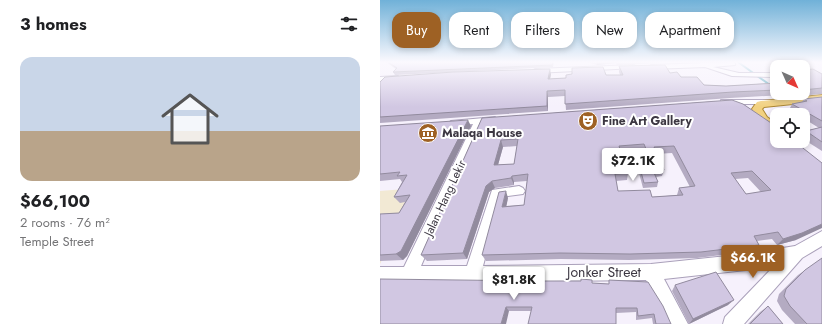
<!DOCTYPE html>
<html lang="en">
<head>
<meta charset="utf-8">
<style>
  body { margin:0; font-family:Jost,sans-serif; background:#f6f6f6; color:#202124; height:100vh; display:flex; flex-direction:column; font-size:15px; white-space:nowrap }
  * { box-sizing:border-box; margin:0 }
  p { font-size:13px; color:#757577 }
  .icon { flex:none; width:22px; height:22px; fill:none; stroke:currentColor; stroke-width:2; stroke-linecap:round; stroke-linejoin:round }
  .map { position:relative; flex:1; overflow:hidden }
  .details { display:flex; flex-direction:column; background:#fff; width:380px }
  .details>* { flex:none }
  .banner { position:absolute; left:12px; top:12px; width:370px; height:36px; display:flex; gap:8px }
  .needle { width:26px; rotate:135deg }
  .controls { position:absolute; left:390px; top:60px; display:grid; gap:8px }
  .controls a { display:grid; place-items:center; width:40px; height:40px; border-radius:8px; background:#fff; box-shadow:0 2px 6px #0003; font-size:20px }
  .price { position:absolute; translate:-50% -34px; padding:0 9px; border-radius:4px; background:#fff; color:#222; font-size:13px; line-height:26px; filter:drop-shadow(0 1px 2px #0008) }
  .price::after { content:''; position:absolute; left:50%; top:24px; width:12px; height:9px; margin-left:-6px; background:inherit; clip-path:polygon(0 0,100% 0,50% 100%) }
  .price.active { background:#9e6124; color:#fff }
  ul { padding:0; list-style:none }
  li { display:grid; align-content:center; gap:8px; height:212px; padding:0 20px }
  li+li { border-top:1px solid #e0e0e0 }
  li span { display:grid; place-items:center; height:124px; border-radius:12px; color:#555 }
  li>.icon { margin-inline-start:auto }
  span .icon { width:72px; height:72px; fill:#fffc; stroke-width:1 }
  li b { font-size:17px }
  h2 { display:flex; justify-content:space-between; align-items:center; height:48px; padding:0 20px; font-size:17px }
  .chip { padding:0 14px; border-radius:12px; background:#fff; box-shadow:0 2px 6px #0003; font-size:14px; line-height:36px }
  .chip.active { background:#9e6124; color:#fff }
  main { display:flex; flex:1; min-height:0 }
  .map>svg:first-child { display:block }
  .commercial { fill:#f2e9d4 }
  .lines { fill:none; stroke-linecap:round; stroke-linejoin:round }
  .stream { stroke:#5dacc1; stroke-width:2 }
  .minor-casing { stroke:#aaa0ba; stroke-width:2 }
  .major-casing { stroke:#ad8733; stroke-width:2 }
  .minor { fill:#fff; fill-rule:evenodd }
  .major { fill:#f2d180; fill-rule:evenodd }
  .wall { fill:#b4abc2; fill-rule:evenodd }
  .shaded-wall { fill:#928b9e }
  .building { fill:#d1c7e2; stroke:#928b9e; fill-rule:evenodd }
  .labels { text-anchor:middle; stroke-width:4; stroke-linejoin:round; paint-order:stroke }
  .poi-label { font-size:12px; font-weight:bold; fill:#3c3742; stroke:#fff; text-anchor:start }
  .street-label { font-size:12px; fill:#3c3742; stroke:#fff }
  .near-street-label { font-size:14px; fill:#3c3742; stroke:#fff }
</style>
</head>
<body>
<main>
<section class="details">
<h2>3 homes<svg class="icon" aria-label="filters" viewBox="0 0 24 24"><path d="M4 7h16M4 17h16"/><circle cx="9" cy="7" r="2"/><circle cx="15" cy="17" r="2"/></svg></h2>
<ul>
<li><span style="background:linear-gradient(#c9d6e8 60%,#b9a48a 0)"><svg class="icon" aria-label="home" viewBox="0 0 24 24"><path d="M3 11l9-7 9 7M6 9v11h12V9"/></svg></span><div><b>$66,100</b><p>2 rooms · 76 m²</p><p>Temple Street</p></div></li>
</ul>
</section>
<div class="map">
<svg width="442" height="324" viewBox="0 0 442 324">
  <rect width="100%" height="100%" fill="#f6f1fc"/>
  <path class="commercial" d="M 37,188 L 0,264 L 0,191 Z"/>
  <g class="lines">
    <path class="stream" d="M 358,62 L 397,90"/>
    <g class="minor-casing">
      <path id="minor" d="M 353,62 L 355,63 L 355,65 L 333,67 L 359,73 L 392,73 L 395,75 L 392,77 L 352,76 L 325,67 L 271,69 L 268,67 L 271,65 Z
        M 254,65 L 257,67 L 256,68 L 155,73 L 152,71 L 155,69 Z
        M 0,77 L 18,76 L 21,78 L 18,80 L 0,81 Z
        M 341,100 L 390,100 L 394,102 L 390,104 L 341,104 Z
        M 115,117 L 119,120 L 118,122 L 102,124 L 41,266 L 87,266 L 112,190 L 139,186 L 143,188 L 145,191 L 143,194 L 121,197 L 103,266 L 271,264 L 366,254 L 415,246 L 442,231 L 442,246 L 422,258 L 364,324 L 343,324 L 345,317 L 396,264 L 366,270 L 284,279 L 308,324 L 289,324 L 266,280 L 0,283 L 0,267 L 24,267 L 93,124 L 74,126 L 69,123 L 71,121 Z"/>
    </g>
    <g class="major-casing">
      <path id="major" d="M 442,95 L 442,101 L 384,107 L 382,109 L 387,117 L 397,124 L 397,134 C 385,131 377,119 372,109 L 377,102 L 381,101 Z"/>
    </g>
    <use href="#minor" class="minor"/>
    <use href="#major" class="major"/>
  </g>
  <path class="wall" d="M 6,62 L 174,62 L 173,67 L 15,75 L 13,72 L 16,69 Z
    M 207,62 L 280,62 L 280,63 L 237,65 L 236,63 L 217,65 Z
    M 239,66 L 290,73 L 301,77 L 324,85 L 346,86 L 391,83 L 393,77 L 397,77 L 397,93 L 423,93 L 423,70 L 442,74 L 442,94 L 406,97 L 403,95 L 350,98 L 186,110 L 185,96 L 168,97 L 168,111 L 0,123 L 0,82 L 171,74 L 170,79 L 226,75 L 240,75 L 239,72 Z
    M 442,97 L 442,151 L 423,139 L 423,135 L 426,131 L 439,128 L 423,118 L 423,115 L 418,115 L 409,110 L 412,104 L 422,102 L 424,99 Z
    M 352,100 L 416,240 L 397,245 L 392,239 L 377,241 L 379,245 L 374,251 L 317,258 L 249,260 L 181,259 L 106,261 L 102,255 L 128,198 L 126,206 L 144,205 L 147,181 L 134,182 L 134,185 L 115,188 L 109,192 L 87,259 L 47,261 L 41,255 L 102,118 ZM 137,146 L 134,164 L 118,165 L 123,147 ZM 263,150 L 270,168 L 260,168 L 259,173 L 263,188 L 277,187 L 278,182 L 276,177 L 282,176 L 284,170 L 276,154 L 292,153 L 310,187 L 299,188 L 297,195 L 298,195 L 272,197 L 238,191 L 236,181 L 247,180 L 248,173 L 241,152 ZM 368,178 L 381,192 L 366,194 L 355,179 Z
    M 0,126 L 91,126 L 27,256 L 23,260 L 0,261 L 0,214 L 19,213 L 25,202 L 20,203 L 14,197 L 22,182 L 20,179 L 0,181 Z
    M 425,270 L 442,324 L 415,324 L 402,310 L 397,301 L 399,294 L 418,275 Z
    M 212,283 L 229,284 L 291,324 L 273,324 L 272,318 L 256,320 L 256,312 L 236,313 L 151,311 L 129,311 L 0,324 Z
    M 295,285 L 348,305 L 309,324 L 292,291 Z
    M 388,306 L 403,324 L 368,324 L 380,312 Z"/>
  <path class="shaded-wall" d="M 217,62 L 236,62 L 236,63 L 217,65 Z
    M 170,69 L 171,74 L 169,84 L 168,79 Z
    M 167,91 L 168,97 L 168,111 L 167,106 Z
    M 88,120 L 91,126 L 27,256 L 23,260 L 16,254 Z
    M 121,140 L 123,147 L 116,172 L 114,165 Z
    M 132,176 L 134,182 L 134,185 L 131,178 Z
    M 112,181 L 115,188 L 109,192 L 87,259 L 83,253 L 106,186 Z
    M 126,191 L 128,198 L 125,213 L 122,207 Z
    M 442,224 L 442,228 L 416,240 L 397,245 L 403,239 Z
    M 354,300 L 348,305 L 309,324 L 313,319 Z
    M 126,307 L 129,311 L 126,324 L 121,324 Z"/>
  <path class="building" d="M 8,62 L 173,62 L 172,65 L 13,72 L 17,68 Z
    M 285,65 L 290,73 L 297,72 L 301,77 L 317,77 L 324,85 L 346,86 L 397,83 L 397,90 L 353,92 L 185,104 L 185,90 L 167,91 L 167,106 L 0,117 L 0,82 L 5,77 L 73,72 L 170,69 L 168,79 L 186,78 L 186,75 L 192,74 L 192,68 L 223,67 L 226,75 L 243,75 L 239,66 Z
    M 433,69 L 442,74 L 442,88 L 423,90 L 423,75 L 425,75 L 423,74 L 423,70 Z
    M 393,77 L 397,77 L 397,80 Z
    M 442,97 L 442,121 L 412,104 L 427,101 L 424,99 Z
    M 352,100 L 363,104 L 397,127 L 397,141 L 414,141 L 442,163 L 442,224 L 422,233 L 403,239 L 398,232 L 374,236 L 379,245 L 321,252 L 250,254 L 180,253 L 102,255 L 119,192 L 126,191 L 122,207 L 144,205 L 148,174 L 132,176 L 131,178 L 112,181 L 106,186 L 83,253 L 41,255 L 102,118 ZM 138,139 L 134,164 L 114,165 L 121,140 ZM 264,144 L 275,171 L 284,170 L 274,147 L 294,146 L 315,186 L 299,188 L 303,195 L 272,197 L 270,190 L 238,191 L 235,174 L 248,173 L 239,146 ZM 372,171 L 391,190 L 366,194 L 351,173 Z
    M 88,120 L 21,251 L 16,254 L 0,255 L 0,214 L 19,213 L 30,195 L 14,197 L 27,175 L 17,176 L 20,172 L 0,174 L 0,126 Z
    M 442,127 L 442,142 L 426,131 Z
    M 260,168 L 272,168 L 278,182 L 264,183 Z
    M 442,258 L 442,324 L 427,324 L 410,306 L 404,296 L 406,289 L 425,270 Z
    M 336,272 L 354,300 L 313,319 L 295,285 Z
    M 0,279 L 158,281 L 201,281 L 201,279 L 212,280 L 212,283 L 229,284 L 229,280 L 268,282 L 283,306 L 291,324 L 276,324 L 274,314 L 258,316 L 257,308 L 236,308 L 236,324 L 148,324 L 152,307 L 126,307 L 121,324 L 0,324 Z
    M 388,306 L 403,324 L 370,324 Z"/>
  <linearGradient id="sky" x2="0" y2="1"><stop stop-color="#70b1d8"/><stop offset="0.58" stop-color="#fbf9fe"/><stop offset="1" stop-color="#fbf9fe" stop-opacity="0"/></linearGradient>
  <rect width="442" height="107" fill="url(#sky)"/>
  <defs>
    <g id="theatre-disc" transform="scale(1)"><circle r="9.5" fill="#9e6124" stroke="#fff"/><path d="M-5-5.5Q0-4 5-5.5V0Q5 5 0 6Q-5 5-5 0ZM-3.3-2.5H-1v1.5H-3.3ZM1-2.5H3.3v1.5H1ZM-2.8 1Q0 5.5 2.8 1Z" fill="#fff"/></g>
    <g id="museum-disc" transform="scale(1)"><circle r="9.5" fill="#9e6124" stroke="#fff"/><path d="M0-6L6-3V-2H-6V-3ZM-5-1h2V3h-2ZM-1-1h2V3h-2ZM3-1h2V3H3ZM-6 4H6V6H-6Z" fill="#fff"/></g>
  </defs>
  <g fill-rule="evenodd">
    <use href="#theatre-disc" x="208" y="121"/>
    <use href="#museum-disc" x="48" y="133"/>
  </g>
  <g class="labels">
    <g class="poi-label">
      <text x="222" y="125">Fine Art Gallery</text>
      <text x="62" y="137">Malaqa House</text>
    </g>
    <g class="street-label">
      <text transform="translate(65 198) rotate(-65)" y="4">Jalan Hang Lekir</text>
    </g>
    <g class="near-street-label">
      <text x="224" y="277">Jonker Street</text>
    </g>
  </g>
</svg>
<div class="controls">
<a><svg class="needle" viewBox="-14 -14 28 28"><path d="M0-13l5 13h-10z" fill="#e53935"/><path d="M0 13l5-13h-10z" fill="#757577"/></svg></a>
<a><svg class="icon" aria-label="locate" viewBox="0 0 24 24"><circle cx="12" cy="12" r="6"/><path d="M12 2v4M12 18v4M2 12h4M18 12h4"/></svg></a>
</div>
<b class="price" style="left:253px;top:182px">$72.1K</b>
<b class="price active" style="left:373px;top:279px">$66.1K</b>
<b class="price" style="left:134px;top:301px">$81.8K</b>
<div class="banner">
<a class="chip active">Buy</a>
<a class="chip">Rent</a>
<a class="chip">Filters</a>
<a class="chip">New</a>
<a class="chip">Apartment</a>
</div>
</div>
</main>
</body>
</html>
